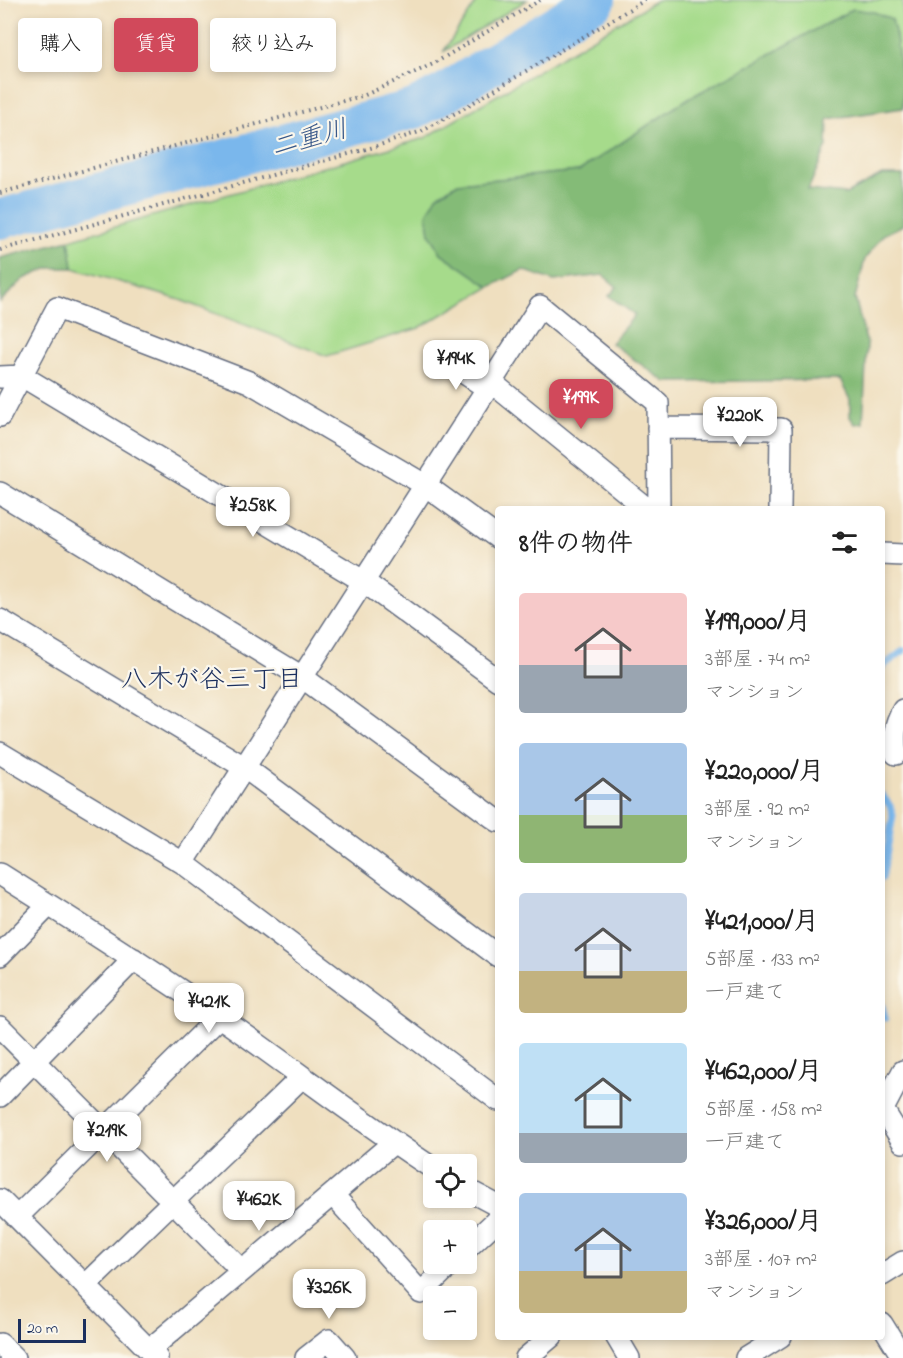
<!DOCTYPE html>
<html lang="ja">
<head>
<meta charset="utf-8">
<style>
  body { margin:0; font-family:"Indie Flower","Klee One",sans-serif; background:#f6f6f6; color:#222; height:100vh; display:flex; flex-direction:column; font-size:22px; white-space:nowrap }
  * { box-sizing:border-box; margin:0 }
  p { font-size:20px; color:#767676 }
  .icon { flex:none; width:33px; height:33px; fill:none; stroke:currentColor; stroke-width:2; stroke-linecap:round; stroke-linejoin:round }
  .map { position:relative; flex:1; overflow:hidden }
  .sheet { position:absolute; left:495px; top:506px; width:390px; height:834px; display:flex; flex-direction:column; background:#fff; border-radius:6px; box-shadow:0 3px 9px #0003 }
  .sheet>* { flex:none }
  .banner { position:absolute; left:18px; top:18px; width:387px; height:54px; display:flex; gap:12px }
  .fabs { position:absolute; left:423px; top:1154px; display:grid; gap:12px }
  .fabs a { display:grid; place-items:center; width:54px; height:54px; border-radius:6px; background:#fff; box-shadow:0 3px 9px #0003; font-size:30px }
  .scale { position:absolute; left:18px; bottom:15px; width:68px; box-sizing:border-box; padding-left:6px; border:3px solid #1b2f5e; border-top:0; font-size:16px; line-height:21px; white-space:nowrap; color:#1b2f5e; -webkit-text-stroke:4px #fbf7ec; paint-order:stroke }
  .price { position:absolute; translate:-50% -51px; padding:0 14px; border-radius:12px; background:#fff; color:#222; font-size:20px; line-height:39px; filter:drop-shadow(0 2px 3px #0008) }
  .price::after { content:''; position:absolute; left:50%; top:36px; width:18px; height:14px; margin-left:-9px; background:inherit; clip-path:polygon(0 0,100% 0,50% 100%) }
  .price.on { background:#d1495b; color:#fff }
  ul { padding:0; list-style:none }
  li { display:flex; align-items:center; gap:18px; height:150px; padding:0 24px }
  li span { display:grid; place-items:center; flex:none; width:168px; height:120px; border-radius:6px; color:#555 }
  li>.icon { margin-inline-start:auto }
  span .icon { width:72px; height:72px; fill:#fffc; stroke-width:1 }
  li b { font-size:26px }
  h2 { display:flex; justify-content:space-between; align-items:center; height:72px; padding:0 24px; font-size:26px }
  .chip { padding:0 21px; border-radius:6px; background:#fff; box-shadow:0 3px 9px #0003; font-size:21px; line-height:54px }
  .chip.on { background:#d1495b; color:#fff }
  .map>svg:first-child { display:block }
  .green { fill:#a6db8b; stroke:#608574; stroke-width:1.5 }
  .forest { fill:#84bb77; stroke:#50756a; stroke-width:1.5 }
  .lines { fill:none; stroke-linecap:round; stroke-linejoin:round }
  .stream { stroke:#7ab7ec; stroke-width:7 }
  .river { stroke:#7ab7ec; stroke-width:40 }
  .minor-casing { stroke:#656d80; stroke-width:24 }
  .path { stroke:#656d80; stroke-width:4; stroke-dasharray:1.5 4.5; stroke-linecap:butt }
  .minor { stroke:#fff; stroke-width:21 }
  .labels { text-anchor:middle; stroke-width:4.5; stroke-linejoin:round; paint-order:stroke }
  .water-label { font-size:26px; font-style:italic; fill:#385889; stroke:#fbf7ec }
  .neighbourhood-label { font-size:26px; fill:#1b2f5e; stroke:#fbf7ec }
</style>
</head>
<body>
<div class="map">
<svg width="903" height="1358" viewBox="0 0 903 1358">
  <rect width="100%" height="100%" fill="#fbf7ec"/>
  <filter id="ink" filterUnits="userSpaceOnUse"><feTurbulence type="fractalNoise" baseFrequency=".0167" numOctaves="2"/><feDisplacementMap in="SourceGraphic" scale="12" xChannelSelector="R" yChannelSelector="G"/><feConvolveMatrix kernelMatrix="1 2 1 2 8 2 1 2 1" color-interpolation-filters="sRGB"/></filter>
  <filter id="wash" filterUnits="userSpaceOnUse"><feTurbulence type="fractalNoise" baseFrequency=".008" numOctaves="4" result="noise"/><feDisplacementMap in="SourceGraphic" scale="24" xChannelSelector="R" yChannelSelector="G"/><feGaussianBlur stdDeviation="1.35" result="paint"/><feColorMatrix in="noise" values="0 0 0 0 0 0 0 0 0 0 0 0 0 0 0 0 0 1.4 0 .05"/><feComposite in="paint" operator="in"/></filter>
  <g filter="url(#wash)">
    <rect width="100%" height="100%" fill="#efdfbf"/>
    <path class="green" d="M 478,0 L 527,0 L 443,52 Z
      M 657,0 L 903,0 L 903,78 L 901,77 L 896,36 L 853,9 L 686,100 L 579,171 L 458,183 L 437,196 L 441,253 L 490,287 L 419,328 L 327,356 L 180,300 L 73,268 L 69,240 L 425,138 Z"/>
    <path class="forest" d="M 853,9 L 874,12 L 892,19 L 896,36 L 901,77 L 903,78 L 903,108 L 828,119 L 827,146 L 808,190 L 846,194 L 882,175 L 903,175 L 903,225 L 883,235 L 865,259 L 855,298 L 867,344 L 863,423 L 855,424 L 850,417 L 850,400 L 840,380 L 666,382 L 611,343 L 635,315 L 609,296 L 617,287 L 603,275 L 554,281 L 523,270 L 490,287 L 441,253 L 430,234 L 427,214 L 437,196 L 458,183 L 579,171 L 686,100 Z
      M 69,240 L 73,268 L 49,268 L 24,279 L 0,302 L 0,258 Z"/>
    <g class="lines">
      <path class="stream" d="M 882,667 L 903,651
        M 882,795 L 890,806 L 893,815 L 882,878
        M 882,1006 L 885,1018"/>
      <path class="river" d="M 0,219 L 414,109 L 445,93 L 596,0"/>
    </g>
  </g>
  <g filter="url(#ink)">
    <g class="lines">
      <g class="minor-casing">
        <path id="minor" d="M 446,361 L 487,388
          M 0,377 L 22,376 L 363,581 L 498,680
          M 491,382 L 646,508
          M 0,416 L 57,308 L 249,382 L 425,485 L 498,538
          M 658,428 L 781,429 L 780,508
          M 0,493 L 302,677 L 498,821
          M 882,554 L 903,555
          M 0,620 L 244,767 L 498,956
          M 0,753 L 183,863 L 498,1100
          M 896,754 C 893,737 894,725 903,710
          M 183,863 L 540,306 L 658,403 L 659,508
          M 0,874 C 73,920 146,966 218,1016 C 290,1066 360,1121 434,1169
          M 0,955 L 49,905
          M 0,1027 L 242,1271
          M 0,1096 L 134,959
          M 882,1108 L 903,1142
          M 883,1109 L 903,1071
          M 466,1189 L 498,1206
          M 333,1195 L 421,1293 L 452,1263
          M 0,1200 L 157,1358
          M 17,1217 L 219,1017
          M 466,1249 L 498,1219
          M 882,1275 L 903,1262
          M 85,1286 L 302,1077
          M 882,1324 L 903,1358
          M 616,1336 L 629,1358
          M 0,1344 L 14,1358
          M 149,1350 L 393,1143
          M 306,1358 L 329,1340 L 345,1358
          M 526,1358 L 552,1336
          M 746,1358 L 781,1336"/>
      </g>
      <path class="path" d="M 0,193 L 365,95 L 433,64 L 540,0
        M 0,250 L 374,147 L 422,131 L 459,111 L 645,0"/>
      <use href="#minor" class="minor"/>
    </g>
  </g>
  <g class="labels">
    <g class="water-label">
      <text transform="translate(309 137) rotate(-15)" y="9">二重川</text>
    </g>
    <g class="neighbourhood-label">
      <text x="212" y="687">八木が谷三丁目</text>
    </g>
  </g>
</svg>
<div class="fabs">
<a><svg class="icon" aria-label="locate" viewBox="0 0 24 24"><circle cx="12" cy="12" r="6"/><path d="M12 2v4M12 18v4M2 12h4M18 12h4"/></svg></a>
<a>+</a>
<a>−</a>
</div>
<div class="scale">20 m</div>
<b class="price" style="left:456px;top:391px">¥194K</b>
<b class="price on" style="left:581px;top:430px">¥199K</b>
<b class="price" style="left:740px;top:448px">¥220K</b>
<b class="price" style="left:253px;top:538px">¥258K</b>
<b class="price" style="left:209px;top:1034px">¥421K</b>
<b class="price" style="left:107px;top:1163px">¥219K</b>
<b class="price" style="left:259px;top:1232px">¥462K</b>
<b class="price" style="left:329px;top:1320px">¥326K</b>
<div class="banner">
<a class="chip">購入</a>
<a class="chip on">賃貸</a>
<a class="chip">絞り込み</a>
</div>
<section class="sheet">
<h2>8件の物件<svg class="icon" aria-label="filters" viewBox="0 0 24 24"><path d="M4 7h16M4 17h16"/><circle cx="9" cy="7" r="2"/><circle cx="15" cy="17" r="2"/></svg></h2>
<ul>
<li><span style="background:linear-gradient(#f6c9c9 60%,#9aa5b1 0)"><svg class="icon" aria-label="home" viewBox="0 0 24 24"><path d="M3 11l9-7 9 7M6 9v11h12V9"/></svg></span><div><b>¥199,000/月</b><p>3部屋 · 74 m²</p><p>マンション</p></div></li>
<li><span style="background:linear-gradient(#a9c7e8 60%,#8fb573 0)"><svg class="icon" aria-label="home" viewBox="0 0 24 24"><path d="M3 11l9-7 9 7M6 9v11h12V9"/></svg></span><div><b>¥220,000/月</b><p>3部屋 · 92 m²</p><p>マンション</p></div></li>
<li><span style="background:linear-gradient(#c9d6e8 65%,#c2b280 0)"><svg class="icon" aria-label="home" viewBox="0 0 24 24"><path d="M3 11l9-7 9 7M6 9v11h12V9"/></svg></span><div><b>¥421,000/月</b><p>5部屋 · 133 m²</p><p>一戸建て</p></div></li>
<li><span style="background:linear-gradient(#bfe0f5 75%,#9aa5b1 0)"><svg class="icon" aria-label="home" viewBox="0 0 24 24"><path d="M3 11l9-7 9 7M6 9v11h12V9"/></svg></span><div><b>¥462,000/月</b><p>5部屋 · 158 m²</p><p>一戸建て</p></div></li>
<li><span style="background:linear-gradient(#a9c7e8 65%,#c2b280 0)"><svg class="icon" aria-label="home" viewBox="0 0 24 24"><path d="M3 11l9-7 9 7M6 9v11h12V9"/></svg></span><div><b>¥326,000/月</b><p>3部屋 · 107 m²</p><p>マンション</p></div></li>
</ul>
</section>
</div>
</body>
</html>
